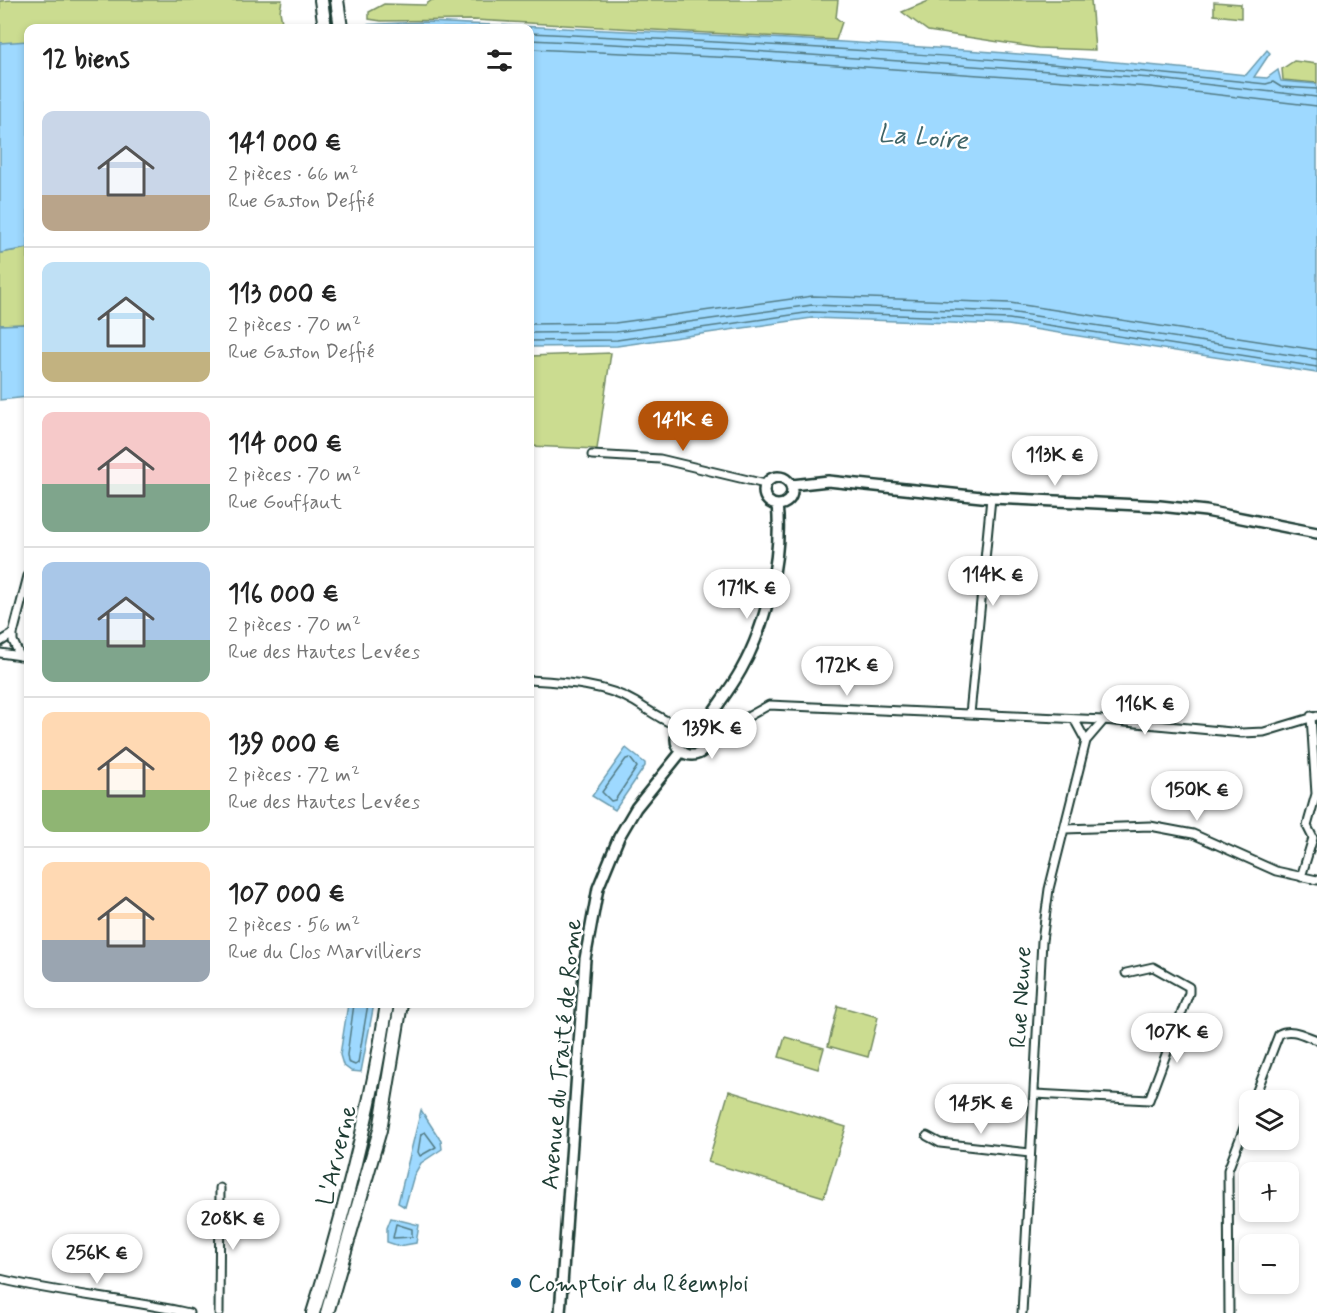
<!DOCTYPE html>
<html lang="fr">
<head>
<meta charset="utf-8">
<style>
  body { margin:0; font-family:Mynerve,sans-serif; background:#f2f2f2; color:#222; height:100vh; display:flex; flex-direction:column; font-size:22px; white-space:nowrap }
  * { box-sizing:border-box; margin:0 }
  p { font-size:20px; color:#767676 }
  .icon { flex:none; width:33px; height:33px; fill:none; stroke:currentColor; stroke-width:2; stroke-linecap:round; stroke-linejoin:round }
  .map { position:relative; flex:1; overflow:hidden }
  .side { position:absolute; left:24px; top:24px; width:510px; height:984px; display:flex; flex-direction:column; background:#fff; border-radius:12px; box-shadow:0 3px 9px #0003 }
  .side>* { flex:none }
  .buttons { position:absolute; left:1239px; top:1090px; display:grid; gap:12px }
  .buttons a { display:grid; place-items:center; width:60px; height:60px; border-radius:12px; background:#fff; box-shadow:0 3px 9px #0003; font-size:30px }
  .price { position:absolute; translate:-50% -51px; padding:0 14px; border-radius:21px; background:#fff; color:#222; font-size:20px; line-height:39px; filter:drop-shadow(0 2px 3px #0008) }
  .price::after { content:''; position:absolute; left:50%; top:36px; width:18px; height:14px; margin-left:-9px; background:inherit; clip-path:polygon(0 0,100% 0,50% 100%) }
  .price.current { background:#b45309; color:#fff }
  ul { padding:0; list-style:none }
  li { display:flex; align-items:center; gap:18px; height:150px; padding:0 18px }
  li+li { border-top:2px solid #e0e0e0 }
  li span { display:grid; place-items:center; flex:none; width:168px; height:120px; border-radius:12px; color:#555 }
  li>.icon { margin-inline-start:auto }
  span .icon { width:72px; height:72px; fill:#fffc; stroke-width:1 }
  li b { font-size:26px }
  h2 { display:flex; justify-content:space-between; align-items:center; height:72px; padding:0 18px; font-size:26px }
  .map>svg:first-child { display:block }
  .green { fill:#cbdc90; stroke:#758c62; stroke-width:1.5 }
  .water { fill:#9ed9ff; stroke:#6b9bae; stroke-width:1.5 }
  .lines { fill:none; stroke-linecap:round; stroke-linejoin:round }
  .shore { stroke:#527b85; stroke-width:1.5 }
  .minor-casing { stroke:#1f3d34; stroke-width:11 }
  .secondary-casing { stroke:#1f3d34; stroke-width:14 }
  .motorway-casing { stroke:#1f3d34; stroke-width:16 }
  .minor { stroke:#fff; stroke-width:7 }
  .secondary { stroke:#fff; stroke-width:9 }
  .motorway { stroke:#fff; stroke-width:12 }
  .poi-dot { fill:#1f6fb2; stroke:#fff; stroke-width:2 }
  .labels { text-anchor:middle; stroke-width:5; stroke-linejoin:round; paint-order:stroke }
  .street-label { font-size:24px; fill:#1f3d34; stroke:#fff }
  .poi-label { font-size:24px; fill:#1f3d34; stroke:#fff; text-anchor:start }
  .water-label { font-size:26px; font-style:italic; fill:#3f6467; stroke:#fff }
</style>
</head>
<body>
<div class="map">
<svg width="1317" height="1313" viewBox="0 0 1317 1313">
  <rect width="100%" height="100%" fill="#fff"/>
  <filter id="ink" filterUnits="userSpaceOnUse"><feTurbulence type="fractalNoise" baseFrequency=".0167" numOctaves="2"/><feDisplacementMap in="SourceGraphic" scale="12" xChannelSelector="R" yChannelSelector="G"/><feConvolveMatrix kernelMatrix="1 2 1 2 8 2 1 2 1" color-interpolation-filters="sRGB"/></filter>
  <g filter="url(#ink)">
    <path class="green" d="M 11,0 L 282,0 L 280,11 L 283,28 L 28,28 L 28,44 L 0,43 L 0,1 Z
      M 432,0 L 838,0 L 836,18 L 842,22 L 836,40 L 474,20 L 381,21 L 369,19 L 369,12 L 384,4 L 425,5 Z
      M 931,0 L 1091,0 L 1095,50 L 1038,48 L 928,31 L 902,12 Z
      M 1214,2 L 1241,4 L 1241,18 L 1214,15 Z
      M 1294,61 L 1317,64 L 1317,83 L 1283,80 L 1282,69 Z
      M 28,248 L 28,324 L 0,325 L 0,253 Z
      M 611,353 L 597,449 L 530,446 L 530,356 Z
      M 838,1006 L 878,1017 L 868,1057 L 828,1046 Z
      M 785,1037 L 824,1048 L 818,1069 L 779,1057 Z
      M 729,1091 L 846,1127 L 824,1197 L 708,1162 Z"/>
    <path class="water" d="M 424,22 C 698,34 974,45 1246,75 L 1267,50 L 1270,53 L 1254,77 L 1267,78 L 1278,70 L 1281,81 L 1317,84 L 1317,373 L 1008,325 L 812,318 L 617,346 L 530,347 L 530,28 L 295,28 Z
      M 28,41 L 28,248 L 0,253 L 0,43 Z
      M 28,324 L 28,397 L 0,400 L 0,325 Z
      M 626,748 L 645,763 L 645,766 L 615,810 L 592,796 Z
      M 348,1004 L 374,1004 L 361,1072 L 351,1071 L 343,1065 L 340,1055 Z
      M 421,1110 L 441,1141 L 442,1149 L 421,1163 L 414,1175 L 405,1207 L 398,1203 Z
      M 391,1218 L 419,1225 L 416,1243 L 399,1246 L 387,1242 L 387,1228 Z"/>
    <g class="lines">
      <path class="shore" d="M 530,33 C 775,44 1022,58 1266,84 L 1273,82 L 1281,87 L 1317,89
        M 530,40 L 738,50 L 1151,78 L 1317,97
        M 530,49 L 738,58 L 1150,87 L 1317,106
        M 530,324 L 615,323 L 813,296 L 1010,303 L 1317,350
        M 530,333 L 616,332 L 812,305 L 1009,312 L 1317,359
        M 530,341 L 617,340 L 812,312 L 1009,319 L 1317,367
        M 630,758 L 637,767 L 615,800 L 611,801 L 602,792 L 626,759 Z
        M 354,1004 L 347,1055 L 348,1062 L 355,1065 L 358,1063 L 368,1004
        M 425,1132 L 436,1147 L 420,1156 L 418,1152 L 421,1134 Z
        M 396,1224 L 412,1229 L 412,1237 L 393,1238 Z"/>
      <g class="minor-casing">
        <path id="minor" d="M 592,455 L 660,459 L 765,484
          M 13,634 L 13,641 L 20,656
          M 0,642 L 13,634 L 28,576
          M 0,653 L 28,657
          M 530,680 C 564,682 605,684 635,702 C 651,712 663,721 681,727
          M 970,714 L 991,498
          M 1074,719 L 1086,741
          M 707,742 L 714,742 L 742,720 L 769,705 L 1104,720 L 1242,733 L 1264,732 L 1317,716
          M 1065,829 L 1150,826 L 1193,834 L 1276,871 L 1317,880
          M 1301,877 L 1313,838 L 1307,826 L 1316,794 L 1311,716
          M 1035,1094 L 1149,1100 L 1189,993 L 1189,987 L 1153,967 L 1126,973
          M 1253,1101 L 1279,1034 C 1291,1027 1305,1036 1317,1040
          M 927,1136 L 940,1143 L 1030,1153
          M 0,1279 C 62,1294 126,1299 189,1313
          M 219,1313 L 220,1188
          M 1022,1313 L 1042,941 L 1049,889 L 1086,741 L 1104,720
          M 1229,1313 L 1228,1170 L 1250,1112"/>
      </g>
      <g class="secondary-casing">
        <path id="secondary" d="M764 491a14 14 0 1 1 28 0a14 14 0 1 1-28 0Z
          M 792,485 L 828,481 L 991,498 L 1160,506 L 1206,511 L 1317,533
          M676 739a16 16 0 1 1 32 0a16 16 0 1 1-32 0Z
          M 703,727 C 715,708 730,690 741,670 C 766,626 783,555 777,505
          M 560,1313 L 585,959 L 598,888 L 619,837 L 636,808 L 682,751"/>
      </g>
      <g class="motorway-casing">
        <path id="motorway" d="M 321,0 L 325,28
          M 337,0 L 341,28
          M 313,1313 C 345,1211 371,1109 387,1004
          M 327,1313 L 380,1130 L 401,1004"/>
      </g>
      <use href="#minor" class="minor"/>
      <use href="#secondary" class="secondary"/>
      <use href="#motorway" class="motorway"/>
    </g>
  </g>
  <circle class="poi-dot" cx="516" cy="1283" r="6"/>
  <g class="labels">
    <g class="street-label">
      <text transform="translate(1020 997) rotate(-87)" y="8">Rue Neuve</text>
      <text transform="translate(561 1054) rotate(-85)" y="8">Avenue du Traité de Rome</text>
      <text transform="translate(336 1155) rotate(-76)" y="8">L'Arverne</text>
    </g>
    <g class="poi-label">
      <text x="528" y="1291">Comptoir du Réemploi</text>
    </g>
    <g class="water-label">
      <text transform="translate(923 136) rotate(5)" y="9">La Loire</text>
    </g>
  </g>
</svg>
<div class="buttons">
<a><svg class="icon" aria-label="layers" viewBox="0 0 24 24"><path d="M12 4l9 5-9 5-9-5zM3 14l9 5 9-5"/></svg></a>
<a>+</a>
<a>−</a>
</div>
<b class="price current" style="left:683px;top:452px">141K €</b>
<b class="price" style="left:1055px;top:487px">113K €</b>
<b class="price" style="left:993px;top:607px">114K €</b>
<b class="price" style="left:747px;top:620px">171K €</b>
<b class="price" style="left:847px;top:697px">172K €</b>
<b class="price" style="left:1145px;top:736px">116K €</b>
<b class="price" style="left:712px;top:760px">139K €</b>
<b class="price" style="left:1197px;top:822px">150K €</b>
<b class="price" style="left:1177px;top:1064px">107K €</b>
<b class="price" style="left:981px;top:1135px">145K €</b>
<b class="price" style="left:233px;top:1251px">208K €</b>
<b class="price" style="left:97px;top:1285px">256K €</b>
<section class="side">
<h2>12 biens<svg class="icon" aria-label="filters" viewBox="0 0 24 24"><path d="M4 7h16M4 17h16"/><circle cx="9" cy="7" r="2"/><circle cx="15" cy="17" r="2"/></svg></h2>
<ul>
<li><span style="background:linear-gradient(#c9d6e8 70%,#b9a48a 0)"><svg class="icon" aria-label="home" viewBox="0 0 24 24"><path d="M3 11l9-7 9 7M6 9v11h12V9"/></svg></span><div><b>141 000 €</b><p>2 pièces · 66 m²</p><p>Rue Gaston Deffié</p></div></li>
<li><span style="background:linear-gradient(#bfe0f5 75%,#c2b280 0)"><svg class="icon" aria-label="home" viewBox="0 0 24 24"><path d="M3 11l9-7 9 7M6 9v11h12V9"/></svg></span><div><b>113 000 €</b><p>2 pièces · 70 m²</p><p>Rue Gaston Deffié</p></div></li>
<li><span style="background:linear-gradient(#f6c9c9 60%,#7fa58c 0)"><svg class="icon" aria-label="home" viewBox="0 0 24 24"><path d="M3 11l9-7 9 7M6 9v11h12V9"/></svg></span><div><b>114 000 €</b><p>2 pièces · 70 m²</p><p>Rue Gouffaut</p></div></li>
<li><span style="background:linear-gradient(#a9c7e8 65%,#7fa58c 0)"><svg class="icon" aria-label="home" viewBox="0 0 24 24"><path d="M3 11l9-7 9 7M6 9v11h12V9"/></svg></span><div><b>116 000 €</b><p>2 pièces · 70 m²</p><p>Rue des Hautes Levées</p></div></li>
<li><span style="background:linear-gradient(#ffd9b3 65%,#8fb573 0)"><svg class="icon" aria-label="home" viewBox="0 0 24 24"><path d="M3 11l9-7 9 7M6 9v11h12V9"/></svg></span><div><b>139 000 €</b><p>2 pièces · 72 m²</p><p>Rue des Hautes Levées</p></div></li>
<li><span style="background:linear-gradient(#ffd9b3 65%,#9aa5b1 0)"><svg class="icon" aria-label="home" viewBox="0 0 24 24"><path d="M3 11l9-7 9 7M6 9v11h12V9"/></svg></span><div><b>107 000 €</b><p>2 pièces · 56 m²</p><p>Rue du Clos Marvilliers</p></div></li>
</ul>
</section>
</div>
</body>
</html>
